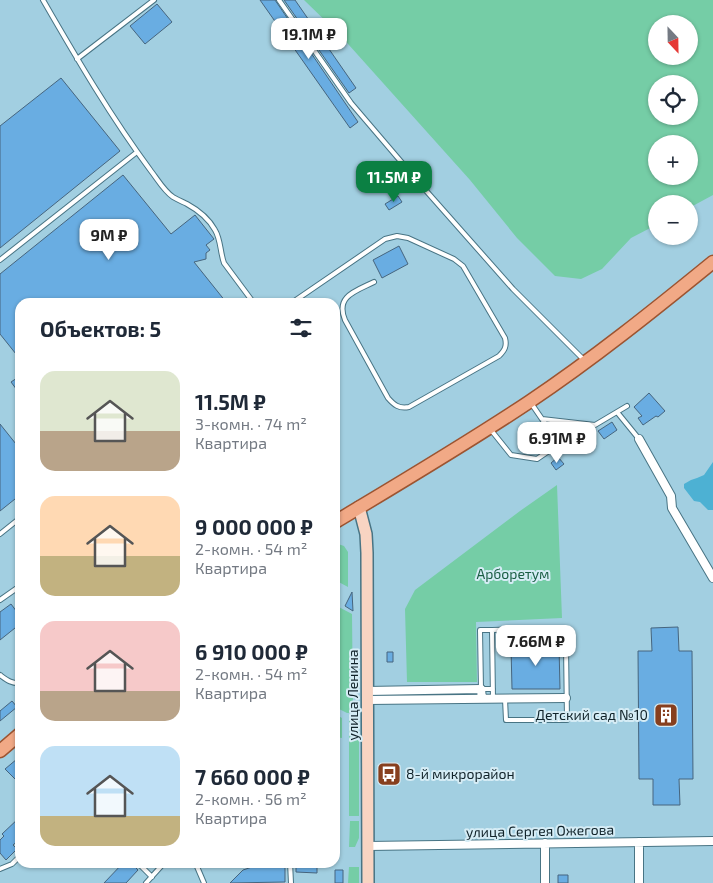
<!DOCTYPE html>
<html lang="ru">
<head>
<meta charset="utf-8">
<style>
  body { margin:0; font-family:"Exo 2",sans-serif; background:#f6f6f7; color:#1f2937; height:100vh; display:flex; flex-direction:column; font-size:19px; white-space:nowrap }
  * { box-sizing:border-box; margin:0 }
  p { font-size:16px; color:#747a83 }
  .icon { flex:none; width:28px; height:28px; fill:none; stroke:currentColor; stroke-width:2; stroke-linecap:round; stroke-linejoin:round }
  .map { position:relative; flex:1; overflow:hidden }
  .panel { position:absolute; left:15px; top:298px; width:325px; height:570px; display:flex; flex-direction:column; background:#fff; border-radius:15px; box-shadow:0 1px 4px #0004 }
  .panel>* { flex:none }
  .needle { width:32px; rotate:158deg }
  .controls { position:absolute; left:648px; top:15px; display:grid; gap:10px }
  .controls a { display:grid; place-items:center; width:50px; height:50px; border-radius:50%; background:#fff; box-shadow:0 1px 4px #0004; font-size:25px }
  .price { position:absolute; translate:-50% -42px; padding:0 11px; border-radius:10px; background:#fff; color:#222; font-size:16px; line-height:32px; filter:drop-shadow(0 1px 2px #0008) }
  .price::after { content:''; position:absolute; left:50%; top:30px; width:15px; height:11px; margin-left:-8px; background:inherit; clip-path:polygon(0 0,100% 0,50% 100%) }
  .price.current { background:#0b8043; color:#fff }
  ul { padding:0; list-style:none }
  li { display:flex; align-items:center; gap:15px; height:125px; padding:0 25px }
  li span { display:grid; place-items:center; flex:none; width:140px; height:100px; border-radius:15px; color:#555 }
  li>.icon { margin-inline-start:auto }
  span .icon { width:60px; height:60px; fill:#fffc; stroke-width:1 }
  li b { font-size:21px }
  h2 { display:flex; justify-content:space-between; align-items:center; height:60px; padding:0 25px; font-size:21px }
  .map>svg:first-child { display:block }
  .green { fill:#75cda6; fill-rule:evenodd }
  .water { fill:#4db1d3 }
  .building { fill:#69ade2; stroke:#46657e }
  .lines { fill:none; stroke-linecap:round; stroke-linejoin:round }
  .service-casing { stroke:#487484; stroke-width:6 }
  .minor-casing { stroke:#487484; stroke-width:10 }
  .secondary-casing { stroke:#487484; stroke-width:14 }
  .primary-casing { stroke:#9c5431; stroke-width:15 }
  .service { stroke:#fff; stroke-width:4 }
  .minor { stroke:#fff; stroke-width:8 }
  .secondary { stroke:#f8d4c2; stroke-width:11 }
  .primary { stroke:#f1a986; stroke-width:12 }
  .labels { text-anchor:middle; stroke-width:4; stroke-linejoin:round; paint-order:stroke }
  .park-label { font-size:14px; fill:#1a5e44; stroke:#d5ecf5 }
  .street-label { font-size:14px; fill:#102229; stroke:#d5ecf5 }
  .poi-label { font-size:14px; fill:#102229; stroke:#d5ecf5; text-anchor:end }
</style>
</head>
<body>
<div class="map">
<svg width="713" height="883" viewBox="0 0 713 883">
  <rect width="100%" height="100%" fill="#a2cfe1"/>
  <path class="green" d="M 304,0 L 713,0 L 713,195 L 689,208 L 689,204 L 656,204 L 656,225 L 631,238 L 602,269 L 581,279 L 555,276 L 517,238 L 470,180 L 340,35 ZM 656,24 L 689,24 L 689,56 L 656,56 ZM 656,84 L 689,84 L 689,116 L 656,116 ZM 656,144 L 689,144 L 689,176 L 656,176 Z
    M 557,485 L 562,618 L 476,622 L 477,682 L 407,682 L 405,609 L 415,590 L 520,511 Z
    M 338,544 L 344,546 L 348,552 L 348,587 L 335,580 L 335,545 Z
    M 335,605 L 352,614 L 353,713 L 347,713 L 335,707 Z
    M 335,714 L 342,718 L 342,738 L 335,737 Z
    M 349,719 L 359,720 L 359,816 L 349,816 Z
    M 350,821 L 359,821 L 359,838 L 355,847 L 349,847 Z
    M 349,867 L 359,867 L 359,883 L 348,883 Z"/>
  <path class="water" d="M 713,462 L 713,510 L 708,510 L 700,502 L 694,501 L 684,488 L 684,484 L 691,480 L 697,478 L 704,475 Z"/>
  <path class="building" d="M 260,0 L 275,0 L 358,122 L 350,128 Z
    M 284,0 L 295,0 L 356,88 L 349,93 Z
    M 157,4 L 172,22 L 145,44 L 130,26 Z
    M 61,78 L 120,151 L 0,248 L 0,126 Z
    M 123,175 L 171,234 L 195,215 L 214,239 L 206,245 L 210,250 L 206,253 L 206,259 L 194,262 L 226,302 L 20,302 L 20,359 L 0,334 L 0,274 Z
    M 398,196 L 402,202 L 389,210 L 385,204 Z
    M 399,246 L 408,264 L 382,278 L 373,260 Z
    M 20,376 L 20,394 L 11,382 Z
    M 649,393 L 665,411 L 658,417 L 656,416 L 643,425 L 638,418 L 642,416 L 634,407 Z
    M 612,422 L 617,430 L 604,439 L 598,431 Z
    M 0,424 L 20,449 L 20,495 L 0,511 Z
    M 558,457 L 564,464 L 556,470 L 551,463 Z
    M 352,592 L 353,611 L 345,606 Z
    M 11,604 L 20,616 L 20,624 L 0,640 L 0,612 Z
    M 678,627 L 679,651 L 692,651 L 693,779 L 679,779 L 680,805 L 653,805 L 653,779 L 639,779 L 638,651 L 652,651 L 651,628 Z
    M 529,640 L 542,640 L 542,646 L 559,646 L 560,689 L 512,689 L 511,647 L 529,646 Z
    M 387,652 L 393,652 L 393,662 L 387,662 Z
    M 12,701 L 17,707 L 0,721 L 0,711 Z
    M 17,759 L 20,762 L 20,775 L 15,779 L 5,769 Z
    M 20,817 L 20,839 L 13,845 L 17,849 L 6,860 L 0,853 L 0,840 L 4,836 L 2,834 Z
    M 124,862 L 130,862 L 138,870 L 126,883 L 104,883 Z
    M 296,862 L 317,862 L 317,873 L 296,872 Z
    M 252,867 L 285,867 L 285,882 L 230,883 L 243,870 Z
    M 335,870 L 343,870 L 343,883 L 335,883 Z
    M 558,875 L 568,875 L 568,883 L 558,883 Z"/>
  <g class="lines">
    <g class="service-casing">
      <path id="service" d="M 43,0 C 77,59 111,117 151,171 C 158,180 164,191 173,197 C 178,200 183,202 187,204 C 198,210 209,219 215,230 C 221,240 220,252 224,263 L 253,302
        M 279,0 L 351,103 L 421,185 L 513,289 L 584,360
        M 77,59 L 154,0
        M 0,260 L 137,152
        M 293,302 L 385,239 L 397,236 L 408,238 L 454,259 L 463,266 L 505,338 C 507,346 505,350 499,356 L 409,407 C 399,409 394,405 388,398 L 345,320 C 335,296 356,291 374,282
        M 617,412 L 639,439
        M 542,419 L 595,425 L 627,406
        M 491,430 L 511,455 L 537,459 L 559,444 L 531,403
        M 0,534 L 20,518
        M 0,600 L 20,586
        M 492,630 L 480,630 L 481,689 L 493,689
        M 0,675 C 7,680 12,684 20,683
        M 493,699 L 492,630 L 552,628 C 563,630 565,636 566,646 L 567,720 L 506,720 L 505,699
        M 137,862 L 152,877
        M 195,862 L 204,883
        M 290,862 L 291,883
        M 0,869 L 12,864 L 20,856
        M 146,883 L 165,862"/>
    </g>
    <g class="minor-casing">
      <path id="minor" d="M 639,439 L 671,496 L 672,508 L 713,578
        M 367,691 L 481,689 L 482,699
        M 367,700 L 566,698
        M 639,842 L 639,883
        M 368,846 L 713,841
        M 545,883 L 545,843"/>
    </g>
    <g class="secondary-casing">
      <path id="secondary" d="M 359,507 L 366,534 L 367,553 L 368,883"/>
    </g>
    <g class="primary-casing">
      <path id="primary" d="M 335,522 C 400,483 466,444 529,402 C 593,359 653,311 713,262
        M 0,751 L 20,734"/>
    </g>
    <use href="#service" class="service"/>
    <use href="#minor" class="minor"/>
    <use href="#secondary" class="secondary"/>
    <use href="#primary" class="primary"/>
  </g>
  <defs>
    <g id="building-square" transform="scale(1.25)"><rect x="-9" y="-9" width="18" height="18" rx="4" fill="#873f1e" stroke="#d5ecf5"/><path d="M-4-6H4V6H1V3H-1V6H-4ZM-2.5-4.3h1.7v1.8h-1.7ZM.8-4.3h1.7v1.8H.8ZM-2.5-1h1.7V.8h-1.7ZM.8-1h1.7V.8H.8Z" fill="#fff"/></g>
    <g id="bus-square" transform="scale(1.25)"><rect x="-9" y="-9" width="18" height="18" rx="4" fill="#873f1e" stroke="#d5ecf5"/><path d="M-5-6H5V4H4V6H2V4H-2V6H-4V4H-5ZM-3.5-4V0h7V-4ZM-3.5 1.2v1.5H-2V1.2ZM2 1.2v1.5H3.5V1.2Z" fill="#fff"/></g>
  </defs>
  <g fill-rule="evenodd">
    <use href="#building-square" x="666" y="715"/>
    <use href="#bus-square" x="389" y="774"/>
  </g>
  <g class="labels">
    <g class="park-label">
      <text x="513" y="579">Арборетум</text>
    </g>
    <g class="street-label">
      <text transform="translate(353 695) rotate(-90)" y="5">улица Ленина</text>
      <text transform="translate(540 831) rotate(-1)" y="5">улица Сергея Ожегова</text>
    </g>
    <g class="poi-label">
      <text x="648" y="720">Детский сад №10</text>
      <text x="406" y="779" text-anchor="start">8-й микрорайон</text>
    </g>
  </g>
</svg>
<div class="controls">
<a><svg class="needle" viewBox="-14 -14 28 28"><path d="M0-13l5 13h-10z" fill="#e53935"/><path d="M0 13l5-13h-10z" fill="#747a83"/></svg></a>
<a><svg class="icon" aria-label="locate" viewBox="0 0 24 24"><circle cx="12" cy="12" r="6"/><path d="M12 2v4M12 18v4M2 12h4M18 12h4"/></svg></a>
<a>+</a>
<a>−</a>
</div>
<b class="price" style="left:309px;top:60px">19.1M ₽</b>
<b class="price current" style="left:394px;top:203px">11.5M ₽</b>
<b class="price" style="left:109px;top:261px">9M ₽</b>
<b class="price" style="left:557px;top:464px">6.91M ₽</b>
<b class="price" style="left:536px;top:667px">7.66M ₽</b>
<section class="panel">
<h2>Объектов: 5<svg class="icon" aria-label="filters" viewBox="0 0 24 24"><path d="M4 7h16M4 17h16"/><circle cx="9" cy="7" r="2"/><circle cx="15" cy="17" r="2"/></svg></h2>
<ul>
<li><span style="background:linear-gradient(#dfe7d0 60%,#b9a48a 0)"><svg class="icon" aria-label="home" viewBox="0 0 24 24"><path d="M3 11l9-7 9 7M6 9v11h12V9"/></svg></span><div><b>11.5M ₽</b><p>3-комн. · 74 m²</p><p>Квартира</p></div></li>
<li><span style="background:linear-gradient(#ffd9b3 60%,#c2b280 0)"><svg class="icon" aria-label="home" viewBox="0 0 24 24"><path d="M3 11l9-7 9 7M6 9v11h12V9"/></svg></span><div><b>9 000 000 ₽</b><p>2-комн. · 54 m²</p><p>Квартира</p></div></li>
<li><span style="background:linear-gradient(#f6c9c9 70%,#b9a48a 0)"><svg class="icon" aria-label="home" viewBox="0 0 24 24"><path d="M3 11l9-7 9 7M6 9v11h12V9"/></svg></span><div><b>6 910 000 ₽</b><p>2-комн. · 54 m²</p><p>Квартира</p></div></li>
<li><span style="background:linear-gradient(#bfe0f5 70%,#c2b280 0)"><svg class="icon" aria-label="home" viewBox="0 0 24 24"><path d="M3 11l9-7 9 7M6 9v11h12V9"/></svg></span><div><b>7 660 000 ₽</b><p>2-комн. · 56 m²</p><p>Квартира</p></div></li>
</ul>
</section>
</div>
</body>
</html>
